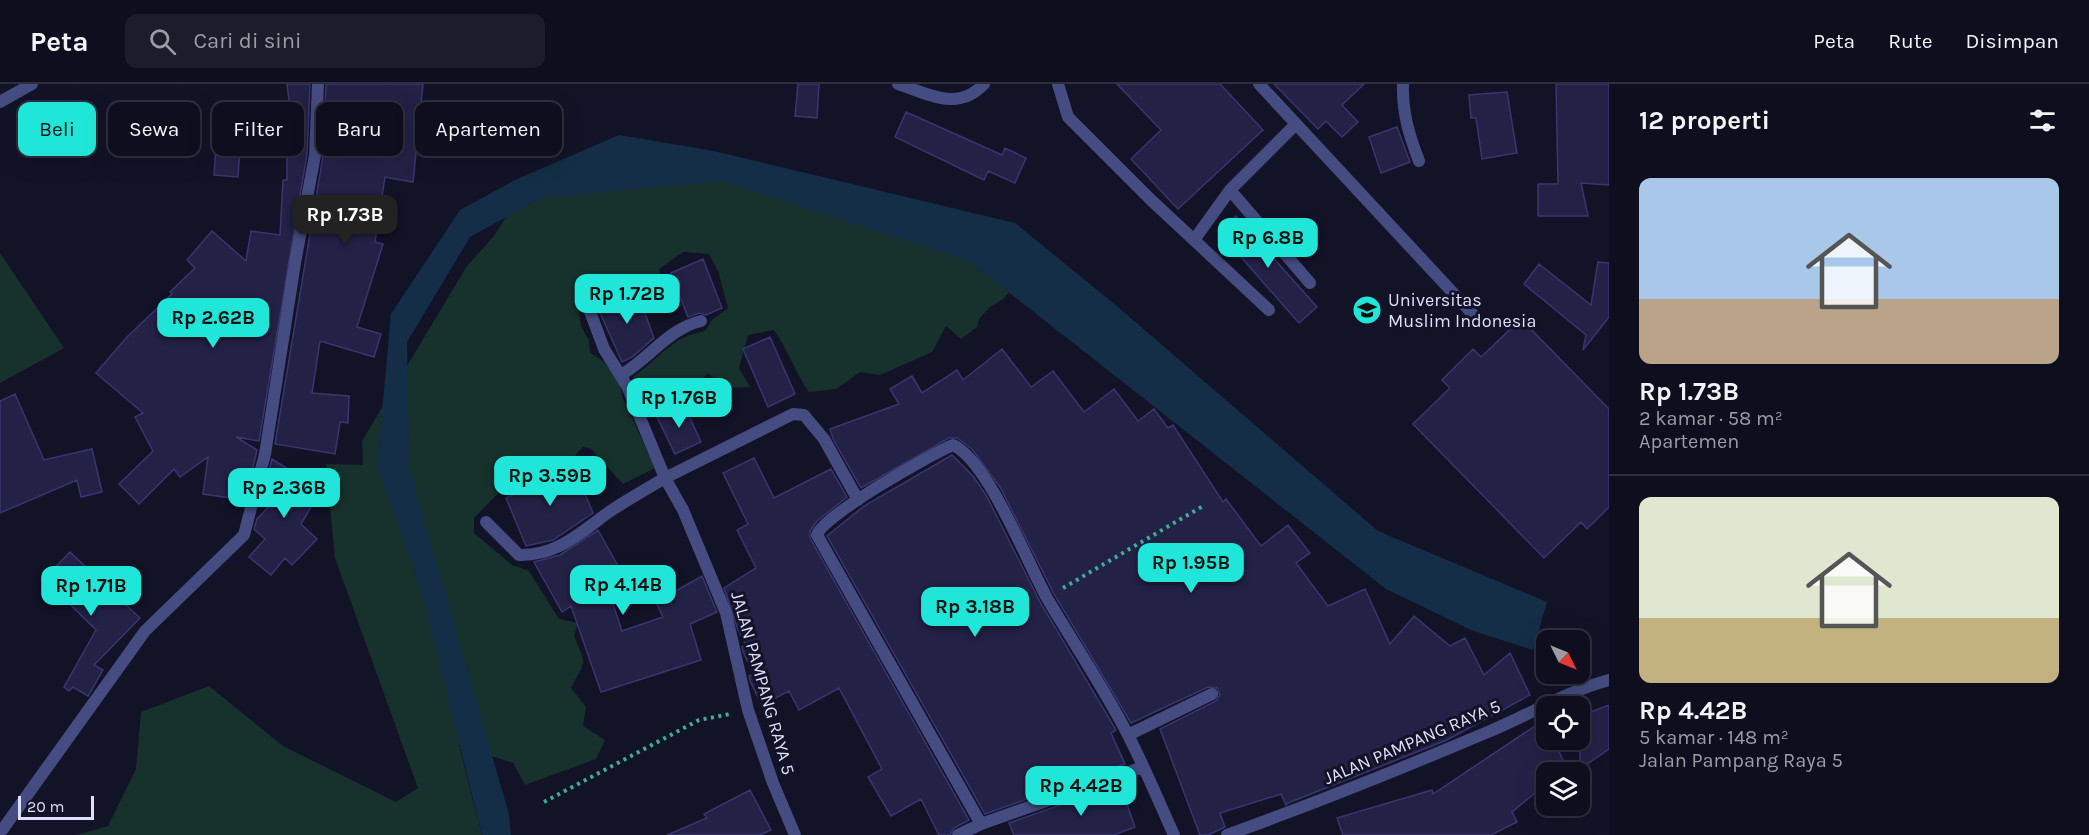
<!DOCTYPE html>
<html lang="id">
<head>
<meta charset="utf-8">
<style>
  body { margin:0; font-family:Karla,sans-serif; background:#1c1c2b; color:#f1f3f6; height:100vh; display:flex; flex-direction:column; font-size:22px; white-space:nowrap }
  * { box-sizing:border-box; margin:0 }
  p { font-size:20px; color:#9b9ca4 }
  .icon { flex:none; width:33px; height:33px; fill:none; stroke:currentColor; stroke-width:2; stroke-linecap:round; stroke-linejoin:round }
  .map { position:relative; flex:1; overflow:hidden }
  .details { display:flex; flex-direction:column; background:#0e0e1e; width:480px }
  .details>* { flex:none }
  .hud { position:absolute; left:18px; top:18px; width:570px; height:54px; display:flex; gap:12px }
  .needle { width:39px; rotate:133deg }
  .tools { position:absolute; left:1536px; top:546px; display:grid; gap:12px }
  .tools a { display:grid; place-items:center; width:54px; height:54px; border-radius:12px; background:#0e0e1e; box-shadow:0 6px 24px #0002,0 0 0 2px #2e2e3c; font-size:30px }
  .scale { position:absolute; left:18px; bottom:15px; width:76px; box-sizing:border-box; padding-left:6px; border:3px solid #dedffb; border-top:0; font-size:16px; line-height:21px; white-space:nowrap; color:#dedffb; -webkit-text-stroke:4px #131328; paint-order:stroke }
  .price { position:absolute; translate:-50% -51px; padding:0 14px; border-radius:12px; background:#1fe6d8; color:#111; font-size:20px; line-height:39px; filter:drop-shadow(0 2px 3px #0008) }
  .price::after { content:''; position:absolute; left:50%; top:36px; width:18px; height:14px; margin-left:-9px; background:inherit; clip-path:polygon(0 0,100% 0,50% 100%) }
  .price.current { background:#222; color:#fff }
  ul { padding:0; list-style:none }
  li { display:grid; align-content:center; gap:12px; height:318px; padding:0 30px }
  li+li { border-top:2px solid #2e2e3c }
  li span { display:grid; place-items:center; height:186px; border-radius:12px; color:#555 }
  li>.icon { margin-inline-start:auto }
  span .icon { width:108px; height:108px; fill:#fffc; stroke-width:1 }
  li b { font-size:26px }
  h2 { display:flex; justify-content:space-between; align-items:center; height:72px; padding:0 30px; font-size:26px }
  .tag { padding:0 21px; border-radius:12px; background:#0e0e1e; box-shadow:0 6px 24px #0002,0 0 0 2px #2e2e3c; font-size:21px; line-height:54px }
  .tag.current { background:#1fe6d8; color:#111 }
  header { display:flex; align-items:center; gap:36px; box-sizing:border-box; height:84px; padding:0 30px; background:#0e0e1e; border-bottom:2px solid #2e2e3c }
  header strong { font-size:28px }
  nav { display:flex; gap:33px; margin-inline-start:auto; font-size:21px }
  .search { width:420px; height:54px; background:#1c1c2b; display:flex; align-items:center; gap:15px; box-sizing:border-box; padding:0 21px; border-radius:12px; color:#9b9ca4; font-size:22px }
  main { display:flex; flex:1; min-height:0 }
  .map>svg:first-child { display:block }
  .green { fill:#17312c }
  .water { fill:#132e46 }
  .building { fill:#232146; stroke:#383670; stroke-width:1.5 }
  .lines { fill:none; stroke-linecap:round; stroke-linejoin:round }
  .path { stroke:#3eae95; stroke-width:4; stroke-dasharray:3 4.5; stroke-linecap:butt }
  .lane { stroke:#444c81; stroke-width:12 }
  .street { stroke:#444c81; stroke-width:12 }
  .labels { text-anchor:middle; stroke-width:6; stroke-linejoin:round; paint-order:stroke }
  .poi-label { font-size:18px; fill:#dedffb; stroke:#131328; text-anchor:start }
  .street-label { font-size:18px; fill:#dedffb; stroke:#131328 }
</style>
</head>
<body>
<header>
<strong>Peta</strong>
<div class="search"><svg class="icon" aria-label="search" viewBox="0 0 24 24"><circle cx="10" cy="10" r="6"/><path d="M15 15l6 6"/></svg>Cari di sini</div>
<nav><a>Peta</a><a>Rute</a><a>Disimpan</a></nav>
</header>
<main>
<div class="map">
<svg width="1609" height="751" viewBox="0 0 1609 751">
  <rect width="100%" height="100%" fill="#131328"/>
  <path class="green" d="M 692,84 L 1032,184 L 1003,215 L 990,223 L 979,235 L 977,243 L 961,255 L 946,242 L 932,268 L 880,291 L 860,288 L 836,305 L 809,308 C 795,288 788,266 774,246 L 748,251 L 739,284 L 750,303 L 724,304 L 708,289 L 688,310 L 663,317 L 650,324 L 633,293 C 660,274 672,252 705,247 L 712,236 L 728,224 L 718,187 L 709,170 L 683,168 L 659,185 L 664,217 L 643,223 L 639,203 L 601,215 L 599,206 L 587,203 L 577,214 L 581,243 L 589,256 L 590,268 L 604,278 L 619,296 L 623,314 L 655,384 L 623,400 L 591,365 L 583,363 L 576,370 L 574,382 L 547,390 L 538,383 L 509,398 L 474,434 L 474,449 L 512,481 L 529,487 L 559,535 L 578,539 L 574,552 C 587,583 586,575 571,604 L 586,623 L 583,642 L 605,656 L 596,675 L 525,701 L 513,679 L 459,661 L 482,751 L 76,751 L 108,742 L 136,685 L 141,628 L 209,602 L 283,662 L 396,718 L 418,704 L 335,474 L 326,380 L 363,381 L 362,357 L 467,182 L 494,152 L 521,108 Z
    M 0,169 L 64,264 L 0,299 Z"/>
  <path class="water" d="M 619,51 L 714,67 L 1015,139 L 1118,223 L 1378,447 L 1547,518 L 1533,566 L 1471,546 L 1386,505 L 969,177 L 723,97 L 541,114 L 470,153 L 407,258 L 409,384 L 509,730 L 511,751 L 482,751 L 423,513 L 377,381 L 391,230 L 460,126 L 515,96 Z"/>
  <path class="building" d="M 287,0 L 310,0 L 307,70 L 259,357 L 236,353 L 257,366 L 245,416 L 203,410 L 208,373 L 180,393 L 174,385 L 139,420 L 119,400 L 153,367 L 135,333 L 143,329 L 96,289 L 127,253 L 172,210 L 170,208 L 195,184 L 187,176 L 212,147 L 246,177 L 251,147 L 280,151 L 283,96 L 287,96 L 287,33 L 291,33 Z
    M 326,0 L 423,0 L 413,98 L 385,93 L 375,158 L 383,160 L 357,243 L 381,250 L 374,273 L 320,257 L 312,309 L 349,312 L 348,339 L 340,338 L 335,370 L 275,360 L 323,72 Z
    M 798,0 L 819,0 L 817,34 L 795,32 Z
    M 1117,0 L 1220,0 L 1263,46 L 1178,125 L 1131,75 L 1161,46 Z
    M 1274,0 L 1364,0 L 1342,21 L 1358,38 L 1342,53 L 1326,37 L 1318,45 Z
    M 1556,0 L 1609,0 L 1609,101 L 1581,99 L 1588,132 L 1538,132 L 1538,100 L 1558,100 Z
    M 1507,8 L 1517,69 L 1482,75 L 1476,34 L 1471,34 L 1469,11 Z
    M 906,28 L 1002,71 L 1005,64 L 1026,74 L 1015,99 L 988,87 L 984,96 L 895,53 Z
    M 1397,43 L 1410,78 L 1381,89 L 1369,53 Z
    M 216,62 L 240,63 L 238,93 L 214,91 Z
    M 1236,132 L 1317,223 L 1299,239 L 1218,147 Z
    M 703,175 L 722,224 L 706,231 L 699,229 L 688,233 L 671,189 Z
    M 1598,178 L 1609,179 L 1609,233 L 1583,266 L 1586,251 L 1524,200 L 1539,180 L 1591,221 Z
    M 637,207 L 654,254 L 632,273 L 622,278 L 597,222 Z
    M 1521,235 L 1609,325 L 1609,423 L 1587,445 L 1581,438 L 1544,474 L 1413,340 L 1450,304 L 1442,296 L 1473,265 L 1481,273 Z
    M 770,253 L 795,310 L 768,323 L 743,265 Z
    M 1002,265 L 1031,303 L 1053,287 L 1084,328 L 1114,305 L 1138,337 L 1154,325 L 1168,344 L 1173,341 L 1223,418 L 1226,415 L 1261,462 L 1288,441 L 1310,469 L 1296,479 L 1328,522 L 1365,505 L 1390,560 L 1414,532 L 1450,562 L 1465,554 L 1484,591 L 1510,569 L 1530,611 L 1447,656 L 1288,719 L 1286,721 L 1281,710 L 1220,729 L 1225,743 L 1208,751 L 1200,751 L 1160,645 L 1216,617 L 1220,611 L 1217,604 L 1208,603 L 1131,639 L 1054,510 L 1000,403 L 972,365 L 957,354 L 949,354 L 861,404 L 833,355 L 830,345 L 899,320 L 890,305 L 912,292 L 922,309 L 957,286 L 963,296 Z
    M 15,310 L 44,376 L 92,365 L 102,408 L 81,413 L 77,396 L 0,429 L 0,317 Z
    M 684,321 L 701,358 L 675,370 L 657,333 Z
    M 952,371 L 973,392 L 986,411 L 1040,518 L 1116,646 L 1111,649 L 1125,680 L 985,730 L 827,452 L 864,422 Z
    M 754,374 L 774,414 L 831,385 L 847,413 L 817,437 L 810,447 L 810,454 L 969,736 L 954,744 L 950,751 L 939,751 L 921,715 L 891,732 L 868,693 L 882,685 L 839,604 L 799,626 L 789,607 L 762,621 L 750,597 L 749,592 L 754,590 L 743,568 L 742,563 L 746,561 L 738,546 L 724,504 L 756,484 L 737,446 L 748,440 L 723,389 Z
    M 272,375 L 321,406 L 301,440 L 317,455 L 292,481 L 285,474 L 271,491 L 249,473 L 265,455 L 254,445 L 257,435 L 271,420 L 261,418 Z
    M 573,382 L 593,429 L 553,456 L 526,462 L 506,414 Z
    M 598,446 L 628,500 L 610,511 L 622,547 L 663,533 L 656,518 L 702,492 L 717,528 L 690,540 L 701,576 L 601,608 L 571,522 L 562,528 L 534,478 L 560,471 Z
    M 70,468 L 140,534 L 94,581 L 103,586 L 88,612 L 73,603 L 69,607 L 64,603 L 96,546 L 44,495 Z
    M 1609,621 L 1609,665 L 1580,685 L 1580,632 Z
    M 1541,638 L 1543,641 L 1546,640 L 1546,656 L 1554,656 L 1568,688 L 1546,688 L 1546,700 L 1512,728 L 1517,738 L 1491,751 L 1343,751 L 1337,734 L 1432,706 L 1433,710 Z
    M 1120,700 L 1135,743 L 1114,751 L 1014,751 L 1009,739 Z
    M 750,706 L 771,746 L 760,751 L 667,751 L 707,734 L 704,730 Z"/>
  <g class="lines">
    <path class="path" d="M 1063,504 L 1203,422
      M 544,718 L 699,636 L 730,630"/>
    <path class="lane" d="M 898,0 C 929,10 958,28 984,0
      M 1058,0 L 1068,33 L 1150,115 L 1269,226
      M 1259,0 L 1481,239
      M 1403,0 C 1402,28 1409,51 1419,77
      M 0,18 L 32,0
      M 1230,106 L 1310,199
      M 1194,156 L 1230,106 L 1296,40"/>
    <path class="street" d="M 621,291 C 650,274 668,245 701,237
      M 486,438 L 519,471 C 557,472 580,449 609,428 C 627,416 646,405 665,394 L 627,302 L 604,265 L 588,222
      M 1128,651 L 1212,610
      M 981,740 L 817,451 C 822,432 931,370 953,361 C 988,377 1027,478 1047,514 C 1074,560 1104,604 1128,651 C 1145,684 1159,718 1174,751
      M 0,749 L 145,547 L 244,451 L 265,370 L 295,179 L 315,71 L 318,0
      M 795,751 L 773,699 L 748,626 L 726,529 L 683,426 L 665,394 L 793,330 L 804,331 L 824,355 L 858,416
      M 958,751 L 981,740 L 1143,683
      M 1227,751 C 1313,720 1398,686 1483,650 C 1526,633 1564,608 1609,596"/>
  </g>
  <defs>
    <g id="university-disc" transform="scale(1.5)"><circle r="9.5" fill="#1fe6d8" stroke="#131328"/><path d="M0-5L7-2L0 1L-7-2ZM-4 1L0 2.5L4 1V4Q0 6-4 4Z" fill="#111"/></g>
  </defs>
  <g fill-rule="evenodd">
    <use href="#university-disc" x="1367" y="226"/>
  </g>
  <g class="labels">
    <g class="poi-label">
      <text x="1388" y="222">Universitas<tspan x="1388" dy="21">Muslim Indonesia</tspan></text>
    </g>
    <g class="street-label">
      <text transform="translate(763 599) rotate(74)" y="6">JALAN PAMPANG RAYA 5</text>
      <text transform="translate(1412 658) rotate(-23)" y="6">JALAN PAMPANG RAYA 5</text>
    </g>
  </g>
</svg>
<div class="tools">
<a><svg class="needle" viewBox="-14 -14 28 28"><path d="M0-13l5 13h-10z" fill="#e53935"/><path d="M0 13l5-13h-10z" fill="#9b9ca4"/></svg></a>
<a><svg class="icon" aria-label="locate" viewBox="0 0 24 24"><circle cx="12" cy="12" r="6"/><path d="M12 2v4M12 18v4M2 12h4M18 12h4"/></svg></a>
<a><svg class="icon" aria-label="layers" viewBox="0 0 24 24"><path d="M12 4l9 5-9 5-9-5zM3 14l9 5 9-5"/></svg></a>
</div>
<div class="scale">20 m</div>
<b class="price current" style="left:345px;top:162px">Rp 1.73B</b>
<b class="price" style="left:1268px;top:185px">Rp 6.8B</b>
<b class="price" style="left:627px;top:241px">Rp 1.72B</b>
<b class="price" style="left:213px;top:265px">Rp 2.62B</b>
<b class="price" style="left:679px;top:345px">Rp 1.76B</b>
<b class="price" style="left:550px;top:423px">Rp 3.59B</b>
<b class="price" style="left:284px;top:435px">Rp 2.36B</b>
<b class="price" style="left:1191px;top:510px">Rp 1.95B</b>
<b class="price" style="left:623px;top:532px">Rp 4.14B</b>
<b class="price" style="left:91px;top:533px">Rp 1.71B</b>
<b class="price" style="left:975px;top:554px">Rp 3.18B</b>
<b class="price" style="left:1081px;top:733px">Rp 4.42B</b>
<div class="hud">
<a class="tag current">Beli</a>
<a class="tag">Sewa</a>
<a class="tag">Filter</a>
<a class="tag">Baru</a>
<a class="tag">Apartemen</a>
</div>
</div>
<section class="details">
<h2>12 properti<svg class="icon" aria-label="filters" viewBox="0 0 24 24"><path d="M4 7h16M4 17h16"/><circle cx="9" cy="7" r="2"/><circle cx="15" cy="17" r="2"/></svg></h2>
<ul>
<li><span style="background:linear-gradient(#a9c7e8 65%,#b9a48a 0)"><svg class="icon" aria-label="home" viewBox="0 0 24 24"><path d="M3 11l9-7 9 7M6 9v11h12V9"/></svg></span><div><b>Rp 1.73B</b><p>2 kamar · 58 m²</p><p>Apartemen</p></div></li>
<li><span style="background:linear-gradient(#dfe7d0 65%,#c2b280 0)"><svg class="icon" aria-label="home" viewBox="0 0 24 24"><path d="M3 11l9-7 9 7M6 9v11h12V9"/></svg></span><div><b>Rp 4.42B</b><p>5 kamar · 148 m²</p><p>Jalan Pampang Raya 5</p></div></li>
</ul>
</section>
</main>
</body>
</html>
